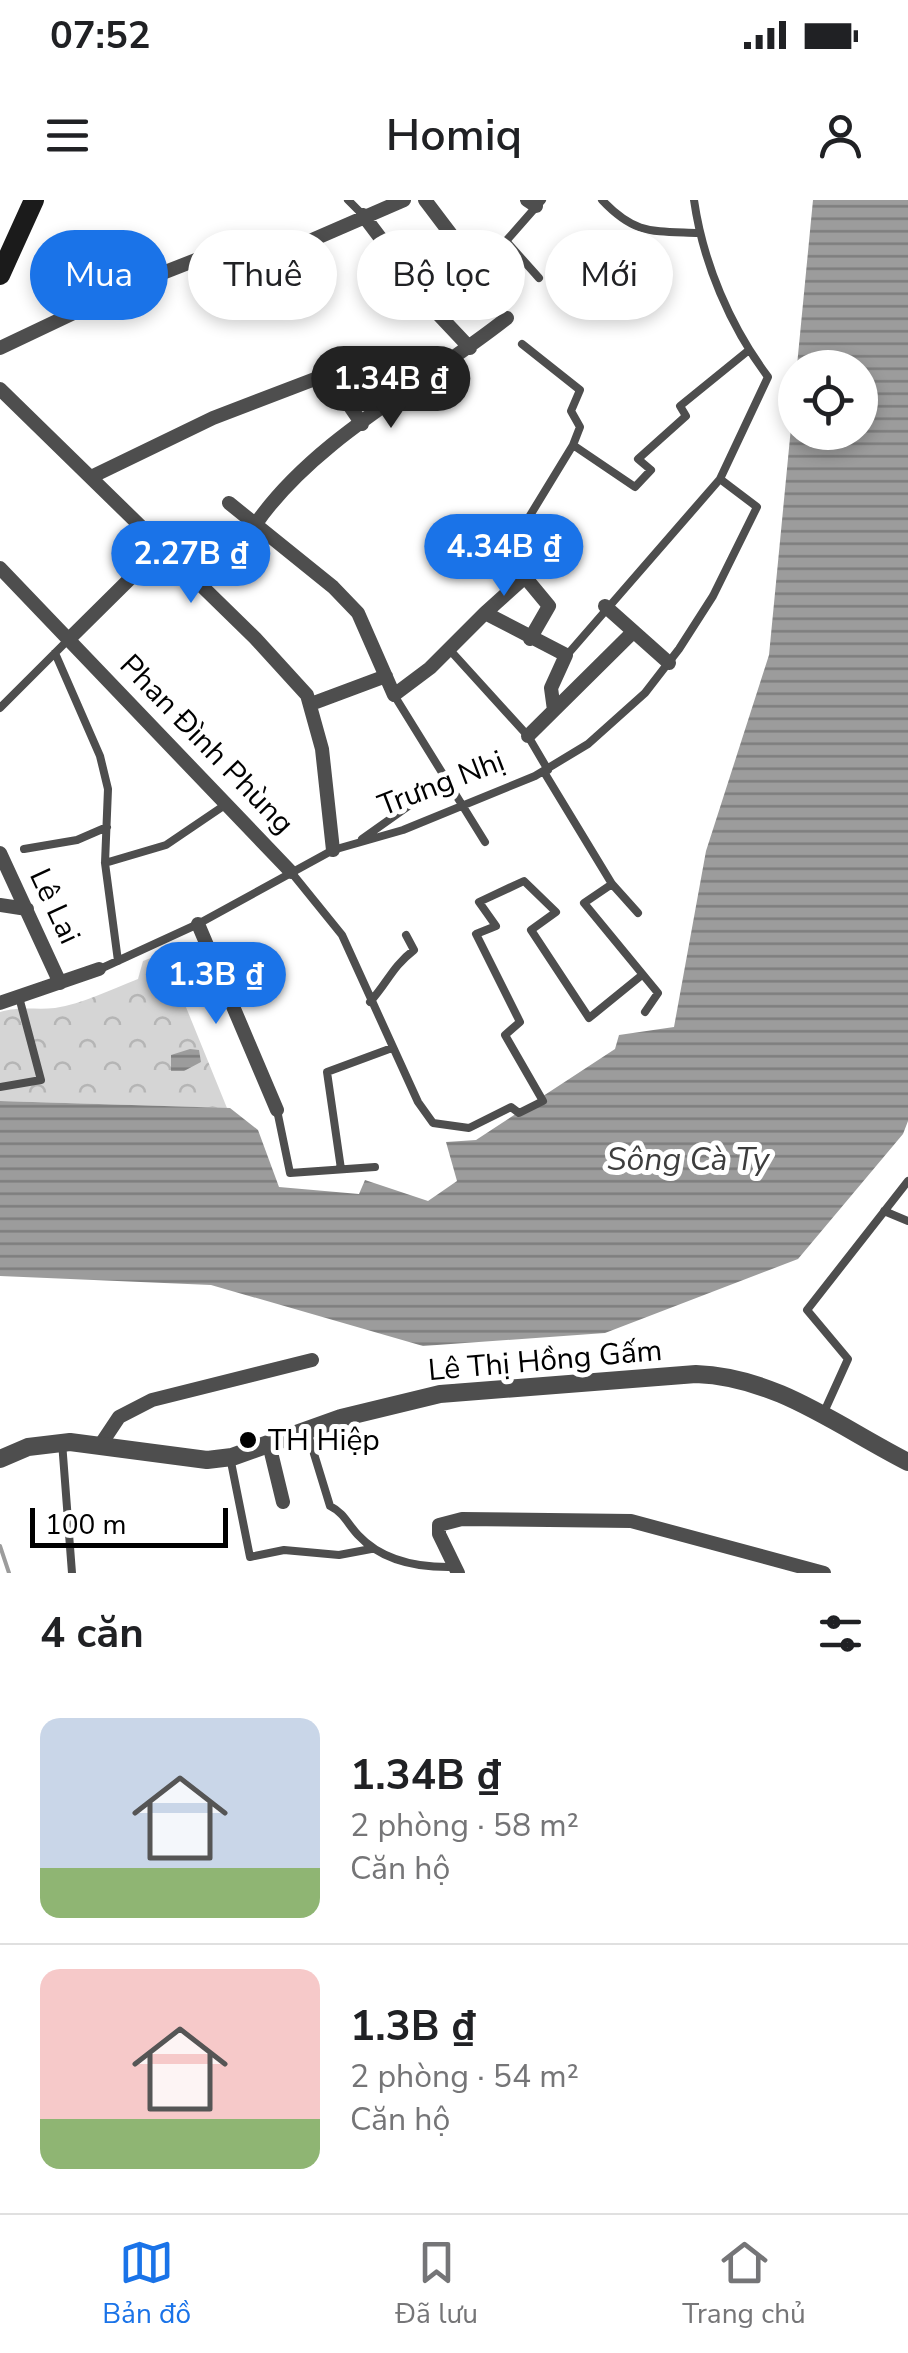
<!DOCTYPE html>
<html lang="vi">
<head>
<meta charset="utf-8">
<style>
  body { margin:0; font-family:"Nunito Sans",sans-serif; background:#f6f6f6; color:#202124; height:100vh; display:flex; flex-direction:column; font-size:38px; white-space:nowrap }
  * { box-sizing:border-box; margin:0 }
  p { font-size:32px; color:#757577 }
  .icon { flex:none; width:55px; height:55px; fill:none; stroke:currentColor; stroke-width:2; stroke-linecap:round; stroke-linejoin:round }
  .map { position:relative; height:1373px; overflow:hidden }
  .panel { display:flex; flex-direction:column; background:#fff; flex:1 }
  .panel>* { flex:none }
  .hud { position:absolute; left:30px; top:30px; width:850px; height:90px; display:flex; gap:20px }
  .tools { position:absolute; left:778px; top:150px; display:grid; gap:20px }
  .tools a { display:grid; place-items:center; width:100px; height:100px; border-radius:50%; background:#fff; box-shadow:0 5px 15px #0003; font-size:50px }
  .scale { position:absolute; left:30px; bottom:25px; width:198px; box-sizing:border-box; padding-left:10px; border:5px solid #000; border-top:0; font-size:28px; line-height:35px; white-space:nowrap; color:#000; -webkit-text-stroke:8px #fff; paint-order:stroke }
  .price { position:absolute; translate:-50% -85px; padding:0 22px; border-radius:35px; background:#1a73e8; color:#fff; font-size:32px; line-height:65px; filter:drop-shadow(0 2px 5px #0008) }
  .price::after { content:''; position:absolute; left:50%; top:60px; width:30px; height:22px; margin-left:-15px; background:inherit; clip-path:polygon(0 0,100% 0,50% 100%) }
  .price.on { background:#222; color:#fff }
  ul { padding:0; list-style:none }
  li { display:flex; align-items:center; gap:30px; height:250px; padding:0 40px }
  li+li { border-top:2px solid #e0e0e0 }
  li span { display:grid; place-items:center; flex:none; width:280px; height:200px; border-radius:20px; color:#555 }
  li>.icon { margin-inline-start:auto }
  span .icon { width:120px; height:120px; fill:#fffc; stroke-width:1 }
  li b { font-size:42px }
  h2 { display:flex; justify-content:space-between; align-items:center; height:120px; padding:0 40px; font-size:42px }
  .pill { padding:0 35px; border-radius:45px; background:#fff; box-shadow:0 5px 15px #0003; font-size:35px; line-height:90px }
  .pill.on { background:#1a73e8; color:#fff }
  .status { display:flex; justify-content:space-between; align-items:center; height:70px; padding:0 50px; background:#fff; direction:ltr }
  .status svg { height:28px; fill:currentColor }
  header { display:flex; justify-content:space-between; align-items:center; height:130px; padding:0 40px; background:#fff; font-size:45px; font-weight:600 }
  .menu { display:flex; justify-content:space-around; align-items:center; height:140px; border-top:2px solid #e0e0e0; background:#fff; font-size:28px; color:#757577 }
  .menu a { display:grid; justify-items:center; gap:5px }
  .menu .on { color:#1a73e8 }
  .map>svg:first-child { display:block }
  .forest { fill:url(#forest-crowns) }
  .water { fill:url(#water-rules); fill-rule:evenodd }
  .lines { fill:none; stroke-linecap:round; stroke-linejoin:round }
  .stream { stroke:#9c9c9c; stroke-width:4 }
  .service { stroke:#4e4e4e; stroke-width:8 }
  .minor { stroke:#4e4e4e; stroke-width:14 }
  .tertiary { stroke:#4e4e4e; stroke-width:18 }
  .secondary { stroke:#1b1b1b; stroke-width:20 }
  .poi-dot { fill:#000; stroke:#fff; stroke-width:4 }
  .labels { text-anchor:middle; stroke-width:10; stroke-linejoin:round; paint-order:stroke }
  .street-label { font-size:30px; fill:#000; stroke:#fff }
  .poi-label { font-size:30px; fill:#000; stroke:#fff; text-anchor:start }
  .water-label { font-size:32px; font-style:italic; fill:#3d3d3d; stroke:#fff }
</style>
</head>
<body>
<div class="status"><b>07:52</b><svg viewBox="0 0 49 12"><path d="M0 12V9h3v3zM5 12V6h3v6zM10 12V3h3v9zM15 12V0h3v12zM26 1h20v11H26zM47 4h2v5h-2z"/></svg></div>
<header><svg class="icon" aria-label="menu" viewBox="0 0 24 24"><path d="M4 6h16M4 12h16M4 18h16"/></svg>Homiq<svg class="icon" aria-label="person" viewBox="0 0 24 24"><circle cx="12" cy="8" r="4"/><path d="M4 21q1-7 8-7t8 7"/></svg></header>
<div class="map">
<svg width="908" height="1373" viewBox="0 0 908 1373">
  <defs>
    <pattern id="forest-crowns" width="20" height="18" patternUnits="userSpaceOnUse" patternTransform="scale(2.5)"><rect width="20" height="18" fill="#d5d5d5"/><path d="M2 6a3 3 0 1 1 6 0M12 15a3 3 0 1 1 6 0" fill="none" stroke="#b5b5b5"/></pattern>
    <pattern id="water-rules" width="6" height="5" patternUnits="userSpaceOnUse" patternTransform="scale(2.5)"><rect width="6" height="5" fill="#9c9c9c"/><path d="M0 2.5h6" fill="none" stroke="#7d7d7d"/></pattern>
  </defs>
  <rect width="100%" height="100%" fill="#fff"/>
  <path class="forest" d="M 164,753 L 227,908 L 0,901 L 0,812 C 20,806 35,810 55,808 C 82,804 112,789 138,779 L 143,761 Z"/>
  <path class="water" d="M 813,0 L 908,0 L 908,921 L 903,934 L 798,1059 L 605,1133 L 423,1146 L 211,1085 L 0,1076 L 0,901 L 230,908 L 258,930 L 279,987 L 359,994 L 365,980 L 428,1001 L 457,981 L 446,942 L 476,940 L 615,849 L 619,835 L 674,827 L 706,651 L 769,455 ZM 795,168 L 860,168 L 860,232 L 795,232 Z
    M 190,849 L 199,850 L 201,862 L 184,871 L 171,871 L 171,855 Z"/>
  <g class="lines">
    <path class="stream" d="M 0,1346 L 9,1373"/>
    <path class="service" d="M 348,0 L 362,14
      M 602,0 C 635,35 652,31 699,33
      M 539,78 L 506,41 L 542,0
      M 522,144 L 580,190 L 571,211 L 580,227 L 573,245
      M 562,354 L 523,327 L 573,245 L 635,287 L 651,270 L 638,259 L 686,216 L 680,206 L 749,150
      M 448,448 L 528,536 L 548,570
      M 55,453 L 100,556 L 108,589 L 105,663 L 118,761
      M 567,455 L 720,279 L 768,177 C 730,126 703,63 694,0
      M 394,495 L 485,642
      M 0,508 L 68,440
      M 544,572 L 612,684 L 638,713
      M 362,639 L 448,578
      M 24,649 L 77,640 L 107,627
      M 105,663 L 166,645 L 225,605
      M 291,672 L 342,735 L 418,902 L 433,923 L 469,928 L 511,907 L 519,913 L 543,901 L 505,835 L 520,822 L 476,734 L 496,726 L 479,702 L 524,681 L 556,712 L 531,730 L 589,818 L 642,775
      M 612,684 L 584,703 L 658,793 L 645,812
      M 100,769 L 198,724 L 333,650 L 403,630 L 535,576 L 588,544 L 645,493 L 679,449 L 713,396 L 757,307 L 720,279
      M 370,802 C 388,782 392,767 414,750 L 406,735
      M 0,887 L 41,880 L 19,797
      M 277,910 L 290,973 L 375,967
      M 341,969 L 327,872 L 392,848
      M 884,1011 L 908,1021
      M 824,1212 L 848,1159 L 807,1110 L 908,981
      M 307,1231 L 330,1306 C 344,1313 347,1323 358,1335 C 383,1362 419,1368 455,1367
      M 62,1242 L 72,1373
      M 230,1257 L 250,1357 L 284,1350 L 339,1355 L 371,1349"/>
    <path class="minor" d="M 425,0 L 453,37
      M 527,0 L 536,6
      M 363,15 L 437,113 L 470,148
      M 0,148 L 137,83 L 229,47 L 259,63 L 404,0
      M 0,189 L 255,438 L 307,495 L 322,549 L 333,650
      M 91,277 L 213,218 L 328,174 L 362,224
      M 229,303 L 333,387 L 358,413 L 394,495 L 430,468 L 485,413 L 566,455 L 551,488 L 554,510
      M 255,325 C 314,239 424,184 507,118
      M 0,368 L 291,672
      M 525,377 L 549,406 L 530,439
      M 605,406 L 669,463
      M 485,413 L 525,377 L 563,354
      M 68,440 L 162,347
      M 311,504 L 386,476
      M 528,536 L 633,432
      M 0,653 L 60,783
      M 0,705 L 27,709
      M 198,724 L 277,910
      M 0,803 L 99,769
      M 269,1244 L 283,1302
      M 99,1247 L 119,1217 L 152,1200 L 312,1160
      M 458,1373 L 439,1334 L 439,1325 L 462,1319 L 631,1321 L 824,1373"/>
    <path class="tertiary" d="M 0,1259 L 28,1247 L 70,1242 L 207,1260 L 232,1257 L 341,1218 L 440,1194 L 696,1174 C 777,1177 839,1227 908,1262"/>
    <path class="secondary" d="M 0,75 L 34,0"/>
  </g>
  <circle class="poi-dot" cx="248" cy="1240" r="10"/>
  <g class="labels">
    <g class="street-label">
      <text transform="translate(207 544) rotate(46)" y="10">Phan Đình Phùng</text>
      <text transform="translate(441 583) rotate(-21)" y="10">Trưng Nhị</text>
      <text transform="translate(55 706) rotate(65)" y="10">Lê Lai</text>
      <text transform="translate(545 1160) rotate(-5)" y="10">Lê Thị Hồng Gấm</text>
    </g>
    <g class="poi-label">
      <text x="268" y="1250">TH Hiệp</text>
    </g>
    <g class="water-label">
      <text x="688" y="970">Sông Cà Ty</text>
    </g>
  </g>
</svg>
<div class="tools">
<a><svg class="icon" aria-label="locate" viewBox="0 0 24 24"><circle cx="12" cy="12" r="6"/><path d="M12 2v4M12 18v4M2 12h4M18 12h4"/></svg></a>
</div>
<div class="scale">100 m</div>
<b class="price on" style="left:391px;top:231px">1.34B ₫</b>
<b class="price" style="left:504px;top:399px">4.34B ₫</b>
<b class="price" style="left:191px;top:406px">2.27B ₫</b>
<b class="price" style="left:216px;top:827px">1.3B ₫</b>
<div class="hud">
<a class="pill on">Mua</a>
<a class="pill">Thuê</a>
<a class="pill">Bộ lọc</a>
<a class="pill">Mới</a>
</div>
</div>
<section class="panel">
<h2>4 căn<svg class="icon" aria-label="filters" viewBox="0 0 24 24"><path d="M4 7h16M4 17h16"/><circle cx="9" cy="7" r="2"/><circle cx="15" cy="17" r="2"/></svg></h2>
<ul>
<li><span style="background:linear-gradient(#c9d6e8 75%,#8fb573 0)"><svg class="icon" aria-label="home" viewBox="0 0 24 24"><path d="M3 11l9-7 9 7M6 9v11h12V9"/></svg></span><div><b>1.34B ₫</b><p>2 phòng · 58 m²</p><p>Căn hộ</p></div></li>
<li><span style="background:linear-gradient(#f6c9c9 75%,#8fb573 0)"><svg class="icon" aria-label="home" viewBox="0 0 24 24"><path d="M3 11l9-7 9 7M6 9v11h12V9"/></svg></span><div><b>1.3B ₫</b><p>2 phòng · 54 m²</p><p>Căn hộ</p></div></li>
</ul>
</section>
<nav class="menu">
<a class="on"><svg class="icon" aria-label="map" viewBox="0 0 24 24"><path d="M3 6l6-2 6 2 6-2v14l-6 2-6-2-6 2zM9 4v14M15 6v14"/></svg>Bản đồ</a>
<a><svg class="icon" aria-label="saved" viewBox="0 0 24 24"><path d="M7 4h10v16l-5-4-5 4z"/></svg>Đã lưu</a>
<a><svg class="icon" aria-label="home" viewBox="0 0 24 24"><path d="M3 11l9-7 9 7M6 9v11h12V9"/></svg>Trang chủ</a>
</nav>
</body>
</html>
